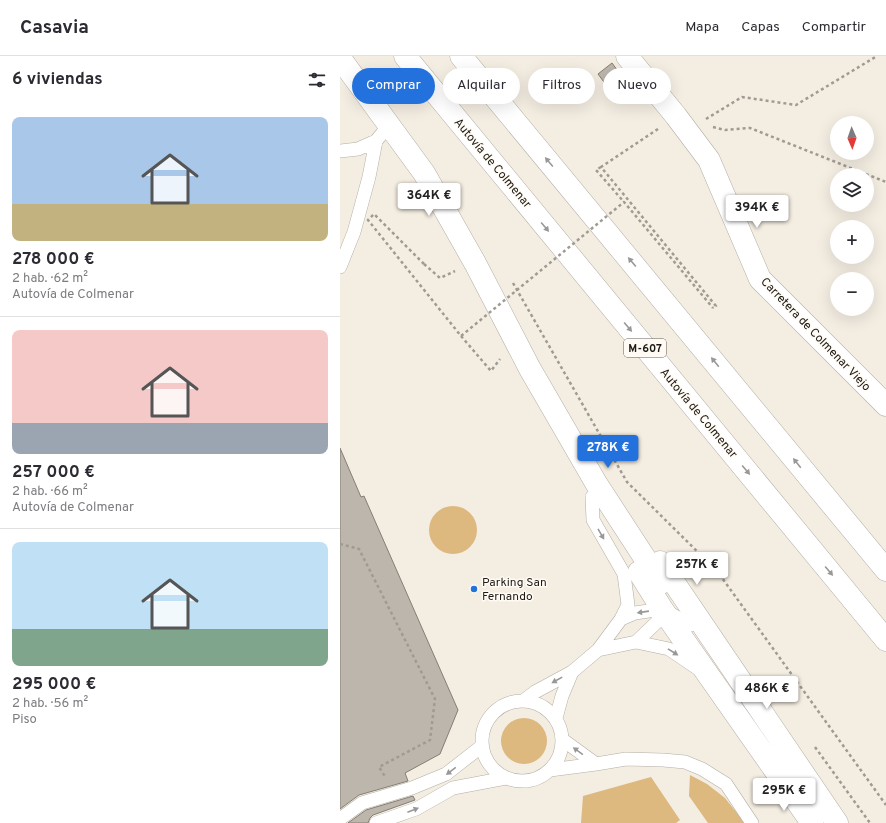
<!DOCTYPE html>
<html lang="es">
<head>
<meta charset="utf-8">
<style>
  body { margin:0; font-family:Overpass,sans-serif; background:#f7f7f7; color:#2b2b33; height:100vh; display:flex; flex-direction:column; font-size:15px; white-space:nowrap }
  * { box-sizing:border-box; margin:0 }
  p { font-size:13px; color:#7c7c81 }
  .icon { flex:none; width:22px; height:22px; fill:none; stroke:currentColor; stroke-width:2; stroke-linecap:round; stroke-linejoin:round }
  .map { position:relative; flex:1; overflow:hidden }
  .details { display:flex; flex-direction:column; background:#fff; width:340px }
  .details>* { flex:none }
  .hud { position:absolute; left:12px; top:12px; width:380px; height:36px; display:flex; gap:8px }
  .needle { width:26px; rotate:178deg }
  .tools { position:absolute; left:490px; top:60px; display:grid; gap:8px }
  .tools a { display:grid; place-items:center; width:44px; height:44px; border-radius:50%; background:#fff; box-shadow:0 4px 16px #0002; font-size:20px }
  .price { position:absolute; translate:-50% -34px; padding:0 9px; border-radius:4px; background:#fff; color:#222; font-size:13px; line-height:26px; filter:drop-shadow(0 1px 2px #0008) }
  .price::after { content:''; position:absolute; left:50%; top:24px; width:12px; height:9px; margin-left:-6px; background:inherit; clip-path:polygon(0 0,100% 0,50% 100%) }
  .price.active { background:#2371dc; color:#fff }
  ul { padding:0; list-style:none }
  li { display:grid; align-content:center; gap:8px; height:212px; padding:0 12px }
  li+li { border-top:1px solid #e1e1e2 }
  li span { display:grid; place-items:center; height:124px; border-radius:8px; color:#555 }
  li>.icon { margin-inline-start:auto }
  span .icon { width:72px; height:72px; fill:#fffc; stroke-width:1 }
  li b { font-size:17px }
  h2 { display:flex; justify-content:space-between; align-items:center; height:48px; padding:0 12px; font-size:17px }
  .pill { padding:0 14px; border-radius:18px; background:#fff; box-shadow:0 4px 16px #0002; font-size:14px; line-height:36px }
  .pill.active { background:#2371dc; color:#fff }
  header { display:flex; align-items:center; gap:24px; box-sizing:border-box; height:56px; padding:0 20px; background:#fff; border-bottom:1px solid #e1e1e2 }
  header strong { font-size:19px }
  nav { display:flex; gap:22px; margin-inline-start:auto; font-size:14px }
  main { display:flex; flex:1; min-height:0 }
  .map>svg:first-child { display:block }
  .green { fill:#ddb87f }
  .building { fill:#bcb6ac; stroke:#847e74 }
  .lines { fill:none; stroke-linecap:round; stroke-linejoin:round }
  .service-casing { stroke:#b4aea4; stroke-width:14 }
  .minor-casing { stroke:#b4aea4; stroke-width:23 }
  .motorway-casing { stroke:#b4aea4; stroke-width:23 }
  .path { stroke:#a09b92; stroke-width:2.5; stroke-dasharray:3 3; stroke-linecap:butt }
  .service { stroke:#fff; stroke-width:13 }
  .minor { stroke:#fff; stroke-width:22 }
  .motorway { stroke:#fff; stroke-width:22 }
  .path-bridge { stroke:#a09b92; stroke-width:2.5; stroke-dasharray:3 3; stroke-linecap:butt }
  .oneway { fill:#9a9897 }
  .poi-dot { fill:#2371dc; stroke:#fffbf4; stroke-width:1.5 }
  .labels { text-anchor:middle; stroke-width:3; stroke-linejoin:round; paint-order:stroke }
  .shield { fill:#fffbf4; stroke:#625e59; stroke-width:1 }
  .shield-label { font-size:11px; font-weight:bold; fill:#1e1b17 }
  .street-label { font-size:12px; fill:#1e1b17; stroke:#fffbf4 }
  .poi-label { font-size:12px; fill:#1e1b17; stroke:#fffbf4; text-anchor:start }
</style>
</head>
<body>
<header>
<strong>Casavia</strong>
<nav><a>Mapa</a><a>Capas</a><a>Compartir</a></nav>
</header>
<main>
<section class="details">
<h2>6 viviendas<svg class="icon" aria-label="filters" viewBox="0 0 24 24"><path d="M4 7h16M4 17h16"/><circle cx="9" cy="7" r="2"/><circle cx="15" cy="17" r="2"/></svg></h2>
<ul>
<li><span style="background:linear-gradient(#a9c7e8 70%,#c2b280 0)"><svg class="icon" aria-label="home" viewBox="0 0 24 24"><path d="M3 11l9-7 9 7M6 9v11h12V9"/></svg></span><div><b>278 000 €</b><p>2 hab. · 62 m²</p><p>Autovía de Colmenar</p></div></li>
<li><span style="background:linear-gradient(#f6c9c9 75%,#9aa5b1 0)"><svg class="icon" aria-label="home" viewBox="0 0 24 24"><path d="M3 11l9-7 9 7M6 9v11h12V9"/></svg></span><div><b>257 000 €</b><p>2 hab. · 66 m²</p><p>Autovía de Colmenar</p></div></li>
<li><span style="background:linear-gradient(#bfe0f5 70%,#7fa58c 0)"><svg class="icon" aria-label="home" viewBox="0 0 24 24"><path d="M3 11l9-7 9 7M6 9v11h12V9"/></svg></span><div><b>295 000 €</b><p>2 hab. · 56 m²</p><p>Piso</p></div></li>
</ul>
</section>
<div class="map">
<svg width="546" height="767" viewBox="0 0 546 767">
  <rect width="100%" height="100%" fill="#f4ede2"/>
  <path class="green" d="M89 474a24 24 0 1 1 48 0a24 24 0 1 1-48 0Z
    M161 685a23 23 0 1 1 46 0a23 23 0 1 1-46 0Z
    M 350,719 L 367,728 L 385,742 L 405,767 L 368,767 L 349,740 Z
    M 311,721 L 340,764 L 336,767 L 241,767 L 243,740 Z"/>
  <path class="building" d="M 272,7 L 286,26 L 272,37 L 258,18 Z
    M 0,392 L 21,441 L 24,440 L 118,654 L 100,698 L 65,717 L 68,725 L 19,739 L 0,753 Z
    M 73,740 L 75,744 L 33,759 L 30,762 L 28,767 L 8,767 L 26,754 Z"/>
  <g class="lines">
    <g class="service-casing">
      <path id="service" d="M 0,95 L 18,93 L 36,85
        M 0,211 L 14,176 L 29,121 L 36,85 L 49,69
        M 252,441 L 253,464 L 284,518 L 288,549 L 281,563 L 258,594 L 296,586 L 317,566 L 322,553 L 322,549
        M 281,563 L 295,557 L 322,553 L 351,569
        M 296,586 L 329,593 L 357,612
        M 232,616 L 258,594
        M142 685a40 40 0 1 1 80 0a40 40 0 1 1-80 0Z
        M 183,645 L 195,636 L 232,616 L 222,640 L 216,662
        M 256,708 L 286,703 L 323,704 L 345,706 L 362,713 L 386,728 L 412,767
        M 210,714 L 256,708 L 223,684
        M 0,763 L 22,747 L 72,732 L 106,718 L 142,690
        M 36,767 L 76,753 L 113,732 L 166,722"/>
    </g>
    <g class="minor-casing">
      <path id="minor" d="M 287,0 L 336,60 L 369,104 L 420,223 L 546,349
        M 0,2 L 84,117 L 135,207 L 190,313 L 256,427 L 321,527
        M 320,506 L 497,767
        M 299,516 L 322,553 L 472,767"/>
    </g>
    <g class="motorway-casing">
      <path id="motorway" d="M 65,0 L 546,584
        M 121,0 L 546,514"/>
    </g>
    <path class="path" d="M 366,63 L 402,41 L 456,49 L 537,0
      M 373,71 L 385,74 L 410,72 L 546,126
      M 318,73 L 261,111 L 376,250 L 373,252
      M 261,111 L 256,114 L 284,146
      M 84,208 L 100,222 L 115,215
      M 173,227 L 287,426 L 377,515 L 546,749
      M 121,280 L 151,315 L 160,303
      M 0,488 L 19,493 L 95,643 L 90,684 L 39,711 L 46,722
      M 475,691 L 530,767"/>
    <use href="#service" class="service"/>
    <use href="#minor" class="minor"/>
    <use href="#motorway" class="motorway"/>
    <path class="path-bridge" d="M 84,208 L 34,158 L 28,164 L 121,280 L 284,146 L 373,252"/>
  </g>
  <defs><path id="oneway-solid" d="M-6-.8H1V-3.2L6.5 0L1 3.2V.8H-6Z"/></defs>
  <g class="oneway">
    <use href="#oneway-solid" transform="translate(209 106) rotate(-130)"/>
    <use href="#oneway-solid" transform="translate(205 171) rotate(50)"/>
    <use href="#oneway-solid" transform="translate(292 206) rotate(-130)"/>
    <use href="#oneway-solid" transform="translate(288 271) rotate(50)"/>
    <use href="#oneway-solid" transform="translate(375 306) rotate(-129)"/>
    <use href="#oneway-solid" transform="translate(457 407) rotate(-129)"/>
    <use href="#oneway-solid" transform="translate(406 414) rotate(50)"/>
    <use href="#oneway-solid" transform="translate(261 478) rotate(60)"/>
    <use href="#oneway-solid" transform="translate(489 515) rotate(50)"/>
    <use href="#oneway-solid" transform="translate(303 556) rotate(172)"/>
    <use href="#oneway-solid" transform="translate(333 596) rotate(32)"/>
    <use href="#oneway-solid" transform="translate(217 624) rotate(151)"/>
    <use href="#oneway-solid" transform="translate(238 695) rotate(-144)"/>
    <use href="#oneway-solid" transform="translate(111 715) rotate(143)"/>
    <use href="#oneway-solid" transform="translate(73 754) rotate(-21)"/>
  </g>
  <circle class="poi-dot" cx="134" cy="533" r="4"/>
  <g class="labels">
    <rect class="shield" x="284" y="283" width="42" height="18" rx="3"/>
    <g class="shield-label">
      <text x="305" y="296">M-607</text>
    </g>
    <g class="street-label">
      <text transform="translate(153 107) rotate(50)" y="4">Autovía de Colmenar</text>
      <text transform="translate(476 278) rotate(46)" y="4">Carretera de Colmenar Viejo</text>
      <text transform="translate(359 357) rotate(50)" y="4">Autovía de Colmenar</text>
    </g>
    <g class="poi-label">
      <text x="142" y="530">Parking San<tspan x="142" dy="14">Fernando</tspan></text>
    </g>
  </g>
</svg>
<div class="tools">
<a><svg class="needle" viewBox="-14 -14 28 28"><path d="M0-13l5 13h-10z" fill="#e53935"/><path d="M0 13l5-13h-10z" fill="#7c7c81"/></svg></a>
<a><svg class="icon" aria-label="layers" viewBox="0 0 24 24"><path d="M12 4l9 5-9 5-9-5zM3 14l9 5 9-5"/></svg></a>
<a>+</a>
<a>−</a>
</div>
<b class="price" style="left:89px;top:161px">364K €</b>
<b class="price" style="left:417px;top:173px">394K €</b>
<b class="price active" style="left:268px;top:413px">278K €</b>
<b class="price" style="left:357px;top:530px">257K €</b>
<b class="price" style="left:427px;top:654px">486K €</b>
<b class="price" style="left:444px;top:756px">295K €</b>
<div class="hud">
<a class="pill active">Comprar</a>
<a class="pill">Alquilar</a>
<a class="pill">Filtros</a>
<a class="pill">Nuevo</a>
</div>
</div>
</main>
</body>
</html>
